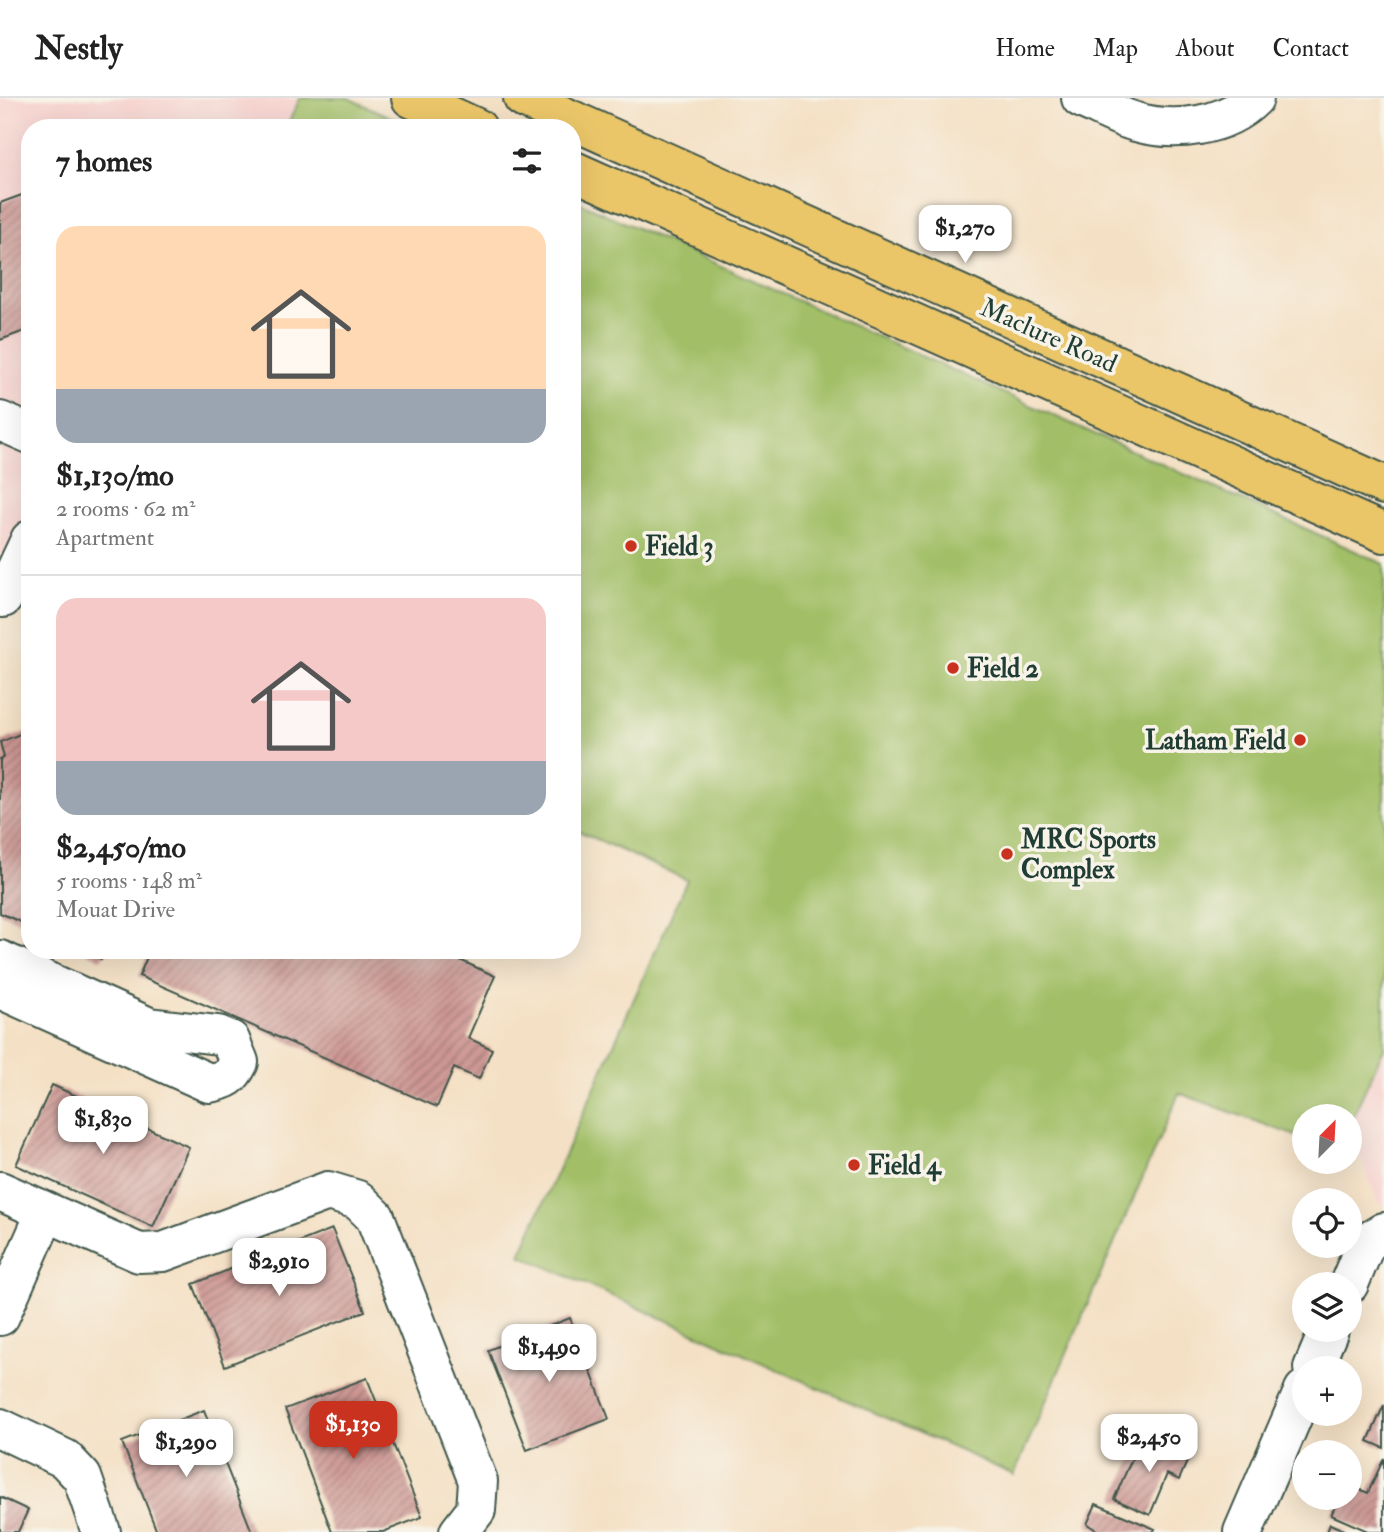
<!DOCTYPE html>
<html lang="en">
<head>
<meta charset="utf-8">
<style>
  body { margin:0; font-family:"IM FELL Double Pica",serif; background:#f2f2f2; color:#222; height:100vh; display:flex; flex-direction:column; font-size:26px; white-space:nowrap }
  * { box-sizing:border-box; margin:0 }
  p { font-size:23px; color:#767676 }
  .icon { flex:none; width:38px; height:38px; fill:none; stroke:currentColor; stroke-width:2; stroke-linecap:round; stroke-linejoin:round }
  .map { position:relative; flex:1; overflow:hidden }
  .drawer { position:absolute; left:21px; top:21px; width:560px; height:840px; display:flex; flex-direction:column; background:#fff; border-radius:28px; box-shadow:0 7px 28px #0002 }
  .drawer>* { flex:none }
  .needle { width:46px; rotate:24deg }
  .controls { position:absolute; left:1292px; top:1006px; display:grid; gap:14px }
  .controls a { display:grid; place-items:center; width:70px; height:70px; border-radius:50%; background:#fff; box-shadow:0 7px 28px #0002; font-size:35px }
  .price { position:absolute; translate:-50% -60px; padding:0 16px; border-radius:14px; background:#fff; color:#222; font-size:23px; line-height:46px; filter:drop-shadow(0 2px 4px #0008) }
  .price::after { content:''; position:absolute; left:50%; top:42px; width:21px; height:16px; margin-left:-10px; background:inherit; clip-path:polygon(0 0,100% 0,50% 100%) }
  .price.active { background:#c8321e; color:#fff }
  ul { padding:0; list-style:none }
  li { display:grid; align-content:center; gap:14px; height:371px; padding:0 35px }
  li+li { border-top:2px solid #e0e0e0 }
  li span { display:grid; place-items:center; height:217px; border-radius:21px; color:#555 }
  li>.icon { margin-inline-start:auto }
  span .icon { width:126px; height:126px; fill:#fffc; stroke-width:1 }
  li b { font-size:30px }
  h2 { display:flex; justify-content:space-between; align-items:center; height:84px; padding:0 35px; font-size:30px }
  header { display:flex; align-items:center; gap:42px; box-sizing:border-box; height:98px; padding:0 35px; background:#fff; border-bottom:2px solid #e0e0e0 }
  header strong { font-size:33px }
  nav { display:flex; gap:38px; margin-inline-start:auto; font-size:24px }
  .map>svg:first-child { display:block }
  .built { fill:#f7d0cd }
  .grass { fill:#a2bf67; stroke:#607e4e; stroke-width:2 }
  .building { fill:url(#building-hatch) }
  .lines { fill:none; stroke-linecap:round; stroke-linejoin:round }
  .minor-casing { stroke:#3f554a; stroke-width:42 }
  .major-casing { stroke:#3f554a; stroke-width:42 }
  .minor { stroke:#fff; stroke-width:38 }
  .major { stroke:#ebc669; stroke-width:38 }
  .poi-dot { fill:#c8321e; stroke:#f7f3e8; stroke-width:2.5 }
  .labels { text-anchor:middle; stroke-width:7; stroke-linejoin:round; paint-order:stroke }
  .street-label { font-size:26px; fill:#1f3d34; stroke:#f7f3e8 }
  .poi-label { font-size:26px; font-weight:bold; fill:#1f3d34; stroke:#f7f3e8; text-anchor:start }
</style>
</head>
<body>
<header>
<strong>Nestly</strong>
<nav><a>Home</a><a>Map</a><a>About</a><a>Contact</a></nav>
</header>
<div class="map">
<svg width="1384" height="1434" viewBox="0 0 1384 1434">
  <defs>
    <pattern id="building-hatch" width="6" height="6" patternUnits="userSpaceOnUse" patternTransform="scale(1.75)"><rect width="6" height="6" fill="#cd9693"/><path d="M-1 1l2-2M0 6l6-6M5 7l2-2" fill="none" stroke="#a67c79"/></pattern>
  </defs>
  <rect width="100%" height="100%" fill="#f7f3e8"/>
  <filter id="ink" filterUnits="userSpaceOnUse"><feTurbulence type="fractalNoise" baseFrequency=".0143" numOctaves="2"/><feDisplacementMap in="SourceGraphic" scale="14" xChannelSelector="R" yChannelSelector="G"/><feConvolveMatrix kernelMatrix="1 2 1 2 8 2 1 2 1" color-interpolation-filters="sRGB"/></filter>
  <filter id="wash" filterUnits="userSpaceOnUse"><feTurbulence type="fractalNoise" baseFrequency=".00686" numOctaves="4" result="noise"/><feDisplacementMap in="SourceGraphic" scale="28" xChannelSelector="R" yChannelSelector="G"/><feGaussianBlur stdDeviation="1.57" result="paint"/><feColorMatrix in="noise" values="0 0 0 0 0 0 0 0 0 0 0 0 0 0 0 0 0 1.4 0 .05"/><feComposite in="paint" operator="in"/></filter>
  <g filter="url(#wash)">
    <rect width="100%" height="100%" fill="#f4e0c4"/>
    <path class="built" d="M 0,0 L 300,0 L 286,30 L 30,30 L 30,475 L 0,462 Z
      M 1384,950 L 1384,1107 L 1377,1104 L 1361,1061 L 1349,1053 L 1349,1027 Z"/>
    <path class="grass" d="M 300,0 L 348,0 L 415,30 L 286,30 Z
      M 572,101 L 1384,466 L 1384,950 L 1349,1027 L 1349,1018 L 1304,1018 L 1304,1041 L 1179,995 L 1014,1377 L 520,1157 L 687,782 L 572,730 Z"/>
    <g id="blocks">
      <path class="building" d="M 30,94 L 30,231 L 0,242 L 0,105 Z
        M 30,632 L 30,828 L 0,815 L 0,661 L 4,659 L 0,644 Z
        M 82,852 L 112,852 L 101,861 Z
        M 150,852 L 438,852 L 495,878 L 468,940 L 492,951 L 479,981 L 454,970 L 437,1009 L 139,878 Z
        M 52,987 L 189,1049 L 153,1129 L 16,1067 Z
        M 332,1131 L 365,1213 L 225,1268 L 193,1186 Z
        M 570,1220 L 609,1321 L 527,1352 L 488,1252 Z
        M 367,1280 L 422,1419 L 383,1434 L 332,1434 L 285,1311 Z
        M 1384,1307 L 1384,1350 L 1368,1343 Z
        M 204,1312 L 252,1434 L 157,1434 L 122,1344 Z
        M 1142,1338 L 1189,1359 L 1179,1382 L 1167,1376 L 1150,1417 L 1114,1401 Z
        M 1384,1360 L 1384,1434 L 1370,1434 L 1331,1417 L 1339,1400 L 1349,1400 L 1349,1387 L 1368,1395 Z
        M 0,1399 L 28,1412 L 18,1434 L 0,1434 Z
        M 1096,1406 L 1155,1431 L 1153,1434 L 1100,1434 L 1087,1426 Z
        M 1330,1426 L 1348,1434 L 1327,1434 Z"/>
    </g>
  </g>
  <g filter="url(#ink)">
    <use href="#blocks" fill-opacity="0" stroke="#3f554a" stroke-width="2"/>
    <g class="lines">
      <g class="minor-casing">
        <path id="minor" d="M 1081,0 C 1099,8 1118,19 1136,24 C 1175,35 1225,29 1254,0
          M 0,323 L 30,336
          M 3,500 L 30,442
          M 0,862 L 149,929 L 218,937 L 230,942 L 239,964 C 232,979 226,982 209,985 L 0,891
          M 0,1093 L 139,1155 L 163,1154 L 328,1093 L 358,1102 L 375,1119 L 478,1383 L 476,1412 L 459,1434
          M 1349,1186 L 1366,1145 L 1384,1134
          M 0,1218 L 46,1114
          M 1313,1270 L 1329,1232
          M 0,1330 L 65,1361 L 82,1379 L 101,1434
          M 1243,1434 L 1304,1292"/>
      </g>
      <g class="major-casing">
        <path id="major" d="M 411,0 L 477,30
          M 523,0 L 1384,387
          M 572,72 L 1384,435"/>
      </g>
      <use href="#minor" class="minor"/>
      <use href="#major" class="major"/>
    </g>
  </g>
  <g class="poi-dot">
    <circle cx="631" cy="448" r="7"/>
    <circle cx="953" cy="570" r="7"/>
    <circle cx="1300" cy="642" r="7"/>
    <circle cx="1007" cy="756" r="7"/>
    <circle cx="854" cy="1067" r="7"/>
  </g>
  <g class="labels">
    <g class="street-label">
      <text transform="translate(1049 237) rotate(24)" y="9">Maclure Road</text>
    </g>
    <g class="poi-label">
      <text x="645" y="457">Field 3</text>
      <text x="967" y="579">Field 2</text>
      <text x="1286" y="651" text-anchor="end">Latham Field</text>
      <text x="1021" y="750">MRC Sports<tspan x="1021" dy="30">Complex</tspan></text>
      <text x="868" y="1076">Field 4</text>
    </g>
  </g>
</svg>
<div class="controls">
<a><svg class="needle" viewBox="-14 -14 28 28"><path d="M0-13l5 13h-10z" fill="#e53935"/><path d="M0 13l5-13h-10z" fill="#767676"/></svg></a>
<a><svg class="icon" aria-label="locate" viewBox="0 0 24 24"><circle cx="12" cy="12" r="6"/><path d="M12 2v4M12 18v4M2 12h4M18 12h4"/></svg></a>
<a><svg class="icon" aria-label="layers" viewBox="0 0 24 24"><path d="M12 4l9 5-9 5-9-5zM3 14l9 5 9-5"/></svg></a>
<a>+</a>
<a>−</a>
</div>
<b class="price" style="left:965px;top:167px">$1,270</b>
<b class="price" style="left:103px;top:1058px">$1,830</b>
<b class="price" style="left:279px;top:1200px">$2,910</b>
<b class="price" style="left:549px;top:1286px">$1,490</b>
<b class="price active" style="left:353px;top:1363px">$1,130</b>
<b class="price" style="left:1149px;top:1376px">$2,450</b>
<b class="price" style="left:186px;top:1381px">$1,290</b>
<section class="drawer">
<h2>7 homes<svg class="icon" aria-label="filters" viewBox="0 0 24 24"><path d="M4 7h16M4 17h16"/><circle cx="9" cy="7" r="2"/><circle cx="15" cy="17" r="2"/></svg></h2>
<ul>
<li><span style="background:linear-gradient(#ffd9b3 75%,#9aa5b1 0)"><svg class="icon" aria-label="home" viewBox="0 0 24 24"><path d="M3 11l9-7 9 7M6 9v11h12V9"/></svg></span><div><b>$1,130/mo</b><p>2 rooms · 62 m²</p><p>Apartment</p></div></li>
<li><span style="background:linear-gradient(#f6c9c9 75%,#9aa5b1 0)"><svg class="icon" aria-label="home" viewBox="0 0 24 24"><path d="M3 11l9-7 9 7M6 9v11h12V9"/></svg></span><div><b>$2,450/mo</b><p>5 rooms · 148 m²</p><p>Mouat Drive</p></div></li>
</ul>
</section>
</div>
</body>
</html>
